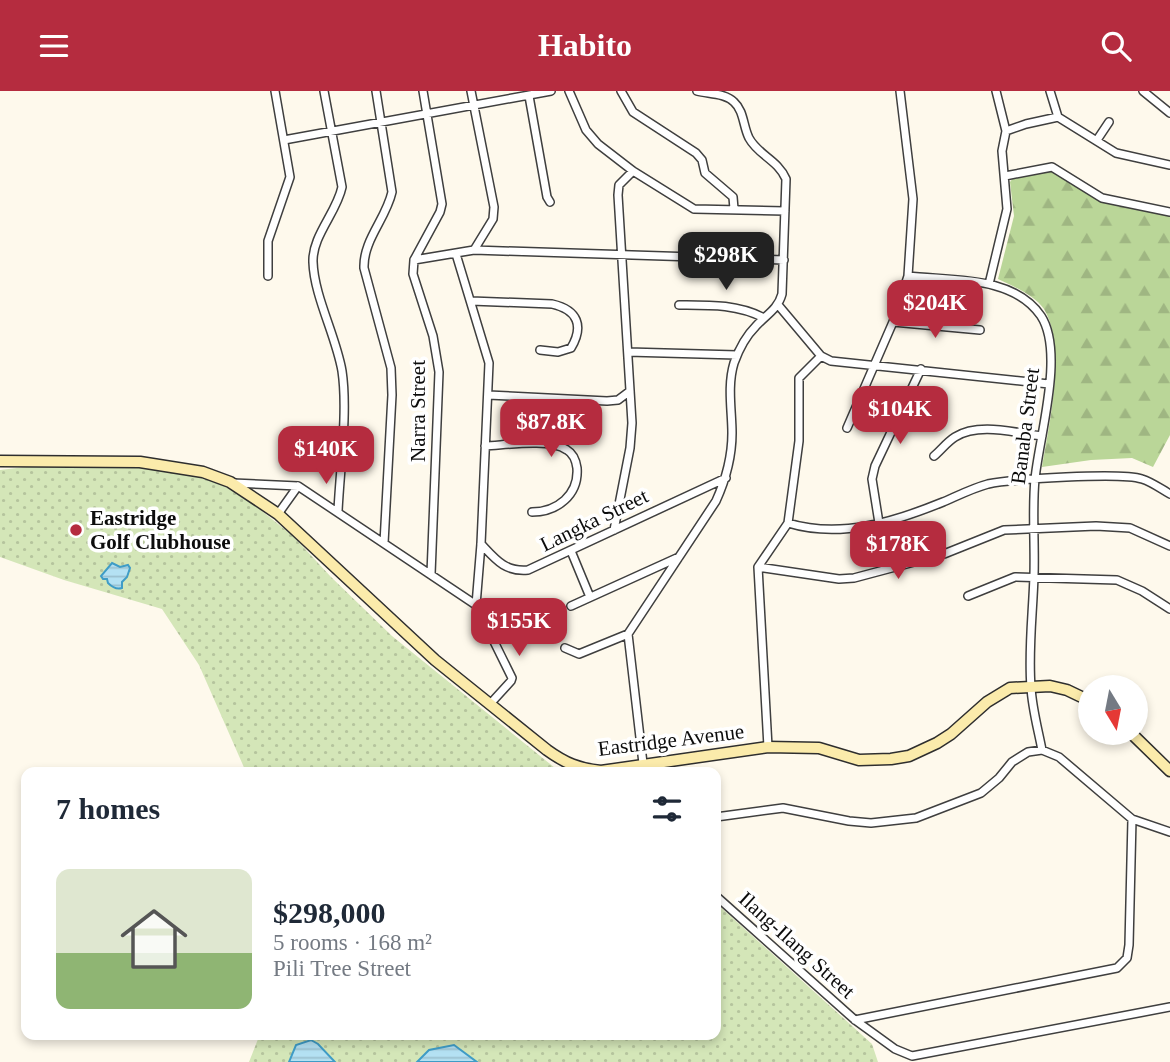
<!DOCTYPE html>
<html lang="en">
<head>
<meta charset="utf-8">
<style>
  body { margin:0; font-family:Georgia,serif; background:#f6f6f7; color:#1f2937; height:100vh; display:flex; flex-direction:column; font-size:26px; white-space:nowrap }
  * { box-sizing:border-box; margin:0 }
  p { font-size:23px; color:#747a83 }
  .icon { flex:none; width:38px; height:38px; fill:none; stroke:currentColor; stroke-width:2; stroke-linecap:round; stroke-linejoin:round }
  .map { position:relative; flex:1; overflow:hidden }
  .panel { position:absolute; left:21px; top:676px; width:700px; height:273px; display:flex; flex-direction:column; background:#fff; border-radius:14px; box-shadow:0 4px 10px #0003 }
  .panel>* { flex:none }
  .needle { width:46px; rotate:170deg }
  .buttons { position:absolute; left:1078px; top:584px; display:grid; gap:14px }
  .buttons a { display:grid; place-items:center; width:70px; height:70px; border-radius:50%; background:#fff; box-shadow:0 4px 10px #0003; font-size:35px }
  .price { position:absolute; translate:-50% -60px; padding:0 16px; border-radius:14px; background:#b52c3f; color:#fff; font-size:23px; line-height:46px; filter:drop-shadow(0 2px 4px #0008) }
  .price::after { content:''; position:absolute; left:50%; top:42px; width:21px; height:16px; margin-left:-10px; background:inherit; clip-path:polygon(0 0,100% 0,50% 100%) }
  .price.on { background:#222; color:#fff }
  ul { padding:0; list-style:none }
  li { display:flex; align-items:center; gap:21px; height:175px; padding:0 35px }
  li+li { border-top:2px solid #e0e1e3 }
  li span { display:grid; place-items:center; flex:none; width:196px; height:140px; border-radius:14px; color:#555 }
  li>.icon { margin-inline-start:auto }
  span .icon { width:84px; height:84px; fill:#fffc; stroke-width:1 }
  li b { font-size:30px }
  h2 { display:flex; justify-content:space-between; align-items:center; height:84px; padding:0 35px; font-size:30px }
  header { display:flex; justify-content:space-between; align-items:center; height:91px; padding:0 35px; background:#b52c3f; color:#fff; font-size:32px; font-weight:700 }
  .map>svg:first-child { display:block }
  .grass { fill:url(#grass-dots) }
  .forest { fill:url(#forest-firs) }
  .water { fill:url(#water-rules); stroke:#3f9cc6; stroke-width:2 }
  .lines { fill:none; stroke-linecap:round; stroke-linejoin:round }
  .street-casing { stroke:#3f3f3f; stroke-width:10 }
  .secondary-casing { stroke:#2e2e2e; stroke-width:13 }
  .street { stroke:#fff; stroke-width:7 }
  .secondary { stroke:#fbebab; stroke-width:10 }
  .poi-dot { fill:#b52c3f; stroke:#fff; stroke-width:2.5 }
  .labels { text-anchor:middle; stroke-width:7; stroke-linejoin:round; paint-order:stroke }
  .street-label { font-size:21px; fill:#0c0c0c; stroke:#fff }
  .poi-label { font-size:21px; font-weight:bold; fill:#0c0c0c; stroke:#fff; text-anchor:start }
</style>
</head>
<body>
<header><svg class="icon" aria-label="menu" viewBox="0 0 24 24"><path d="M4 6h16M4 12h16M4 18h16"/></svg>Habito<svg class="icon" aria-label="search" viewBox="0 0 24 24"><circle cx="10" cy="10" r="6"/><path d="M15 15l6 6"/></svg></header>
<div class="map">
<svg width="1170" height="971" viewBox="0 0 1170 971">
  <defs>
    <pattern id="grass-dots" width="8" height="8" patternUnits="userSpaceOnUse" patternTransform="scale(1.75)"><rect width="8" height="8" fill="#d4e6b8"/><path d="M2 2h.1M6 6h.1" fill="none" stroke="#b5c49d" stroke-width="1.8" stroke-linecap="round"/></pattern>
    <pattern id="forest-firs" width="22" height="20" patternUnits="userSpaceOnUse" patternTransform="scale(1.75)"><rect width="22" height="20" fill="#bad698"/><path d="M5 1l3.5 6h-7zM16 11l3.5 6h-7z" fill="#9fb682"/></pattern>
    <pattern id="water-rules" width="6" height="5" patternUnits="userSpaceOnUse" patternTransform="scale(1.75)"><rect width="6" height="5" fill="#b4e1f3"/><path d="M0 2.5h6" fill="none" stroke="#9ac0cf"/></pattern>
  </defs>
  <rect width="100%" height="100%" fill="#fef9ec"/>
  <path class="grass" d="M 42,374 L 147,377 L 170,380 L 205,387 L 230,398 L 257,416 L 293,445 L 331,486 L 392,545 L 560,681 L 246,681 L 199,574 L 162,518 L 64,489 L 0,466 L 0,379 Z
    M 716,812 L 872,953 L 878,971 L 249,971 L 260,943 L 716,943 Z"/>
  <path class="forest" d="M 1051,78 L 1096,108 L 1170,124 L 1170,344 L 1153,376 L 1132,367 L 1091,369 L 1042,376 C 1049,334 1067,256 1044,218 C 1034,204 1013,195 998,188 L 1014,125 L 1010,91 L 1013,87 Z"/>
  <path class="water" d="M 112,472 L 120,476 L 128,474 L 130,477 L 127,486 L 122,491 L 122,497 C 116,499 112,496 108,492 L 107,488 L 103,488 L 101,485 Z
    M 311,949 L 318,953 L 335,971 L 289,971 L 296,954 Z
    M 454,954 L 477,971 L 417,971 L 429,959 Z"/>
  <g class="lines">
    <g class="street-casing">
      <path id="street" d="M 324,0 L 342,96 C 337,121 312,145 313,171 C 314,205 336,245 342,280 C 348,320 340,378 338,420
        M 376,0 L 392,101 C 386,128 363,149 364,177 L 391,277 L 392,304 L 384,452
        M 423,0 L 442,113 L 440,121 L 414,169 L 413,183 L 433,245 L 439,281 L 431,483
        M 471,0 L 494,116 L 493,128 L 474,159
        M 569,0 L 586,39 L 598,53 L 633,80 L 694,118 L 785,120
        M 621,0 L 633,21 L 696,62 L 702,69 L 705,82 L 733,106 L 734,118
        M 1050,0 L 1058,26
        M 1143,0 L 1170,22
        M 529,5 L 547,106 L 550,111
        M 1006,40 L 1026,33 L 1058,26 L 1116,62 L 1170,74
        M 284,49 L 551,0
        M 1097,49 L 1109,31
        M 1005,85 L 1052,76 L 1102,107 L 1170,121
        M 456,163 L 489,272 L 481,453 L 476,514
        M 414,169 L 474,159 L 784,169
        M 268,185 L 268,150 L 290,86 L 275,0
        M 908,185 C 952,190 1013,184 1041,225 C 1065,262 1039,346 1035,388 C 1032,419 1035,452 1034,484 C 1033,521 1028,559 1031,596 C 1032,617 1038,638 1042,659
        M 989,193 L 1007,118 L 1002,60 L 1006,40 L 996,0
        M 471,210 L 552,213 C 578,219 584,235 571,257 L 558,261 L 540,259
        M 679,214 C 709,214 737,213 764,227
        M 779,215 L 821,265 L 831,270 L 1049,293
        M 893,231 L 980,239
        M 628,261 L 737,264
        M 488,304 L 607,310 L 618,309 L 630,300
        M 847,337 L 893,231 L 908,185 L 913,108 L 900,0
        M 485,355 C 507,354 549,347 567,359 C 574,363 576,370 577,377 C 579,404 557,421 532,421
        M 934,365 C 941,359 947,351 955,346 C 979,331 1015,342 1042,345
        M 233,392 L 298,395
        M 298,395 L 476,514
        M 278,423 L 298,395
        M 788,432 C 840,448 894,431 943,411 C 957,405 973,397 988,393 C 1012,388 1121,381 1142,388 C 1152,391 1161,398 1170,403
        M 879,432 L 872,388 L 875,375 L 921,278
        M 614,439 L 630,357 L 632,332 L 618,104 L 619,94 L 633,80
        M 481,453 C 496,469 505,481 528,479 L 726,387
        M 571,460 L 590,506
        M 758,476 L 839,488 L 854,487 L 944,463 L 1004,439 L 1096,435 L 1130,437 L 1170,455
        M 968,505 L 1015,486 L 1117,489 L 1142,500 L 1170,518
        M 476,514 L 512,587 L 511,590 L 490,613
        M 571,515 L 679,466
        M 565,557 L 579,563 L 628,543
        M 768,656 L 758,476 L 788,432 L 799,350 L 799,287 L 821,265
        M 644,681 L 628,543 L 716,410 C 726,388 732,367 732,342 C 732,320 727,295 734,272 C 739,258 745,246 756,235 C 766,224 778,218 782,203 L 786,88 C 778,69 758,64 749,47 C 743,35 744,20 734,11 C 725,2 709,3 697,0
        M 716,726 L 783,717 L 849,730 L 871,732 L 916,727 L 981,702 L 999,687 L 1012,671 L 1028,661 L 1042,659 L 1059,666 L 1132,728 L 1170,741
        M 716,805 L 855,929 L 895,958 L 912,965 L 1170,916
        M 855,929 L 1117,877 L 1127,867 L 1129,854 L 1132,728"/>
    </g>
    <g class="secondary-casing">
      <path id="secondary" d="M 0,370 L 140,371 L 203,381 L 230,391 L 278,423 L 435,569 L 547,659 C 565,672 579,678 601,680 L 768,656 L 819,657 L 859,669 L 891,668 L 909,665 L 937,652 L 951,643 L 987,611 L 1010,597 L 1050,595 L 1067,599 L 1090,610
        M 1131,642 L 1170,680"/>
    </g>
    <use href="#street" class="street"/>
    <use href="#secondary" class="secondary"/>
  </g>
  <circle class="poi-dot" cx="76" cy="439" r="7"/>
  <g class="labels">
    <g class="street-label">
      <text transform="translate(418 320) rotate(-90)" y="7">Narra Street</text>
      <text transform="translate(1025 335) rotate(-83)" y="7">Banaba Street</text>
      <text transform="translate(594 429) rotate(-26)" y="7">Langka Street</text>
      <text transform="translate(671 649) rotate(-7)" y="7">Eastridge Avenue</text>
      <text transform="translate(797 854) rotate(42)" y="7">Ilang-Ilang Street</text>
    </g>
    <g class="poi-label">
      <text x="90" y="434">Eastridge<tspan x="90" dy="24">Golf Clubhouse</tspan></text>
    </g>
  </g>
</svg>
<div class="buttons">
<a><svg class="needle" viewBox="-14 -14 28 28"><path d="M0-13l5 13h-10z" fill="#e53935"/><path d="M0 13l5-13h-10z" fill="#747a83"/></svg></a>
</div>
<b class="price on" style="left:726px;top:201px">$298K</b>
<b class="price" style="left:935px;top:249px">$204K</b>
<b class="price" style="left:900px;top:355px">$104K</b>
<b class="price" style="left:551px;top:368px">$87.8K</b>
<b class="price" style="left:326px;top:395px">$140K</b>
<b class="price" style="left:898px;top:490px">$178K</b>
<b class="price" style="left:519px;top:567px">$155K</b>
<section class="panel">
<h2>7 homes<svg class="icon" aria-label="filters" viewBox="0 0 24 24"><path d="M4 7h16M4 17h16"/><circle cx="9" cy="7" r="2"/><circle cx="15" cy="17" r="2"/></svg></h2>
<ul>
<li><span style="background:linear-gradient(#dfe7d0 60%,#8fb573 0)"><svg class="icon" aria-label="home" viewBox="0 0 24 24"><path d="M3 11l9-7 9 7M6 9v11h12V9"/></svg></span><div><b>$298,000</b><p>5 rooms · 168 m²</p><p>Pili Tree Street</p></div></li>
</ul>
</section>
</div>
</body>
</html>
